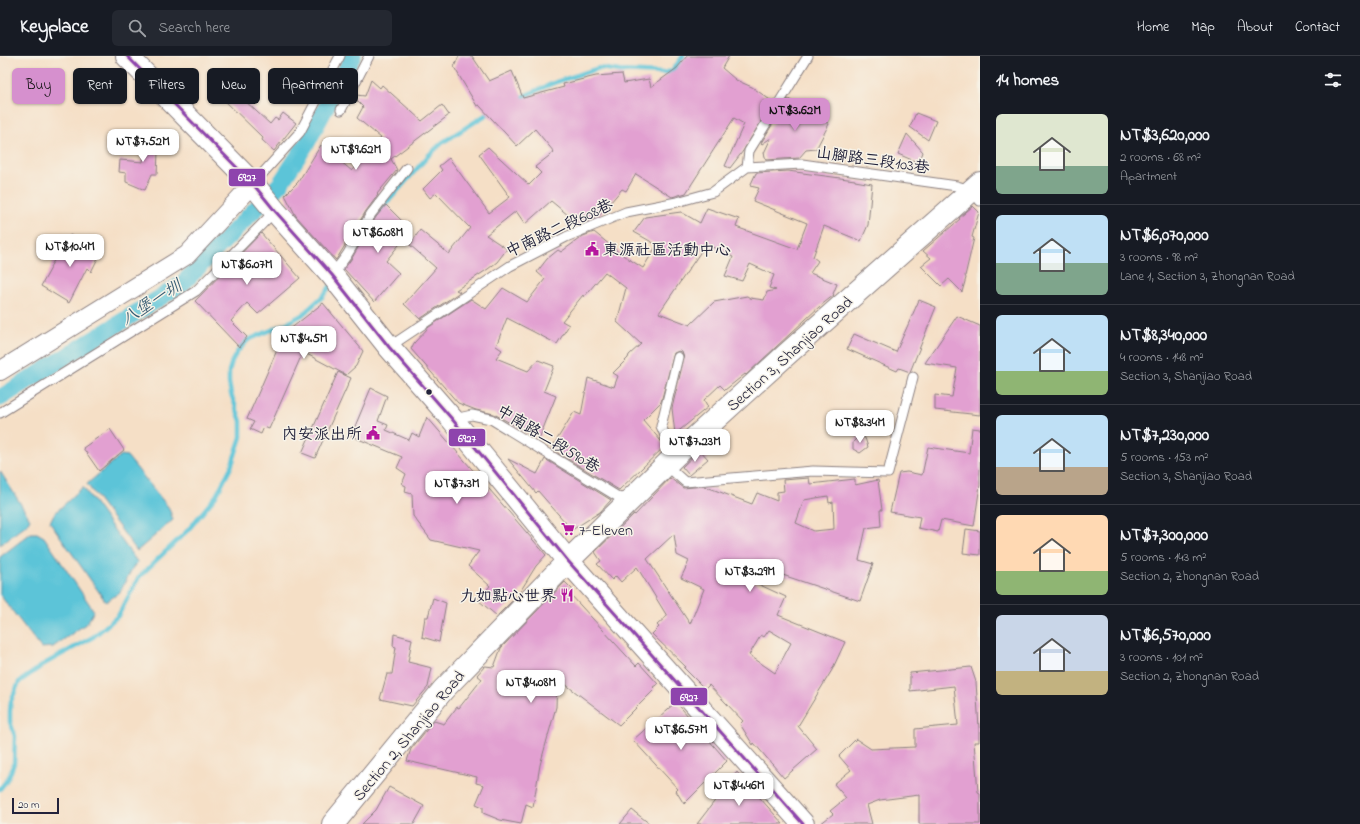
<!DOCTYPE html>
<html lang="en">
<head>
<meta charset="utf-8">
<style>
  body { margin:0; font-family:"Indie Flower","LXGW WenKai TC",sans-serif; background:#242831; color:#f1f3f6; height:100vh; display:flex; flex-direction:column; font-size:15px; white-space:nowrap }
  * { box-sizing:border-box; margin:0 }
  p { font-size:13px; color:#9ea1a6 }
  .icon { flex:none; width:22px; height:22px; fill:none; stroke:currentColor; stroke-width:2; stroke-linecap:round; stroke-linejoin:round }
  .map { position:relative; flex:1; overflow:hidden }
  .drawer { display:flex; flex-direction:column; background:#171b24; width:380px }
  .drawer>* { flex:none }
  .banner { position:absolute; left:12px; top:12px; width:380px; height:36px; display:flex; gap:8px }
  .scale { position:absolute; left:12px; bottom:10px; width:47px; box-sizing:border-box; padding-left:4px; border:2px solid #22223b; border-top:0; font-size:11px; line-height:14px; white-space:nowrap; color:#22223b; -webkit-text-stroke:3px #f7f3e8; paint-order:stroke }
  .price { position:absolute; translate:-50% -34px; padding:0 9px; border-radius:8px; background:#fff; color:#222; font-size:13px; line-height:26px; filter:drop-shadow(0 1px 2px #0008) }
  .price::after { content:''; position:absolute; left:50%; top:24px; width:12px; height:9px; margin-left:-6px; background:inherit; clip-path:polygon(0 0,100% 0,50% 100%) }
  .price.on { background:#d690ce; color:#111 }
  ul { padding:0; list-style:none }
  li { display:flex; align-items:center; gap:12px; height:100px; padding:0 16px }
  li+li { border-top:1px solid #363941 }
  li span { display:grid; place-items:center; flex:none; width:112px; height:80px; border-radius:6px; color:#555 }
  li>.icon { margin-inline-start:auto }
  span .icon { width:48px; height:48px; fill:#fffc; stroke-width:1 }
  li b { font-size:17px }
  h2 { display:flex; justify-content:space-between; align-items:center; height:48px; padding:0 16px; font-size:17px }
  .pill { padding:0 14px; border-radius:6px; background:#171b24; box-shadow:0 1px 3px #0004; font-size:14px; line-height:36px }
  .pill.on { background:#d690ce; color:#111 }
  header { display:flex; align-items:center; gap:24px; box-sizing:border-box; height:56px; padding:0 20px; background:#171b24; border-bottom:1px solid #363941 }
  header strong { font-size:19px }
  nav { display:flex; gap:22px; margin-inline-start:auto; font-size:14px }
  .search { width:280px; height:36px; background:#242831; display:flex; align-items:center; gap:10px; box-sizing:border-box; padding:0 14px; border-radius:6px; color:#9ea1a6; font-size:15px }
  main { display:flex; flex:1; min-height:0 }
  .map>svg:first-child { display:block }
  .water { fill:#5bc4d8; stroke:#3e738a }
  .lines { fill:none; stroke-linecap:round; stroke-linejoin:round }
  .stream { stroke:#5bc4d8; stroke-width:4.5 }
  .canal { stroke:#5bc4d8; stroke-width:17 }
  .building { fill:#e2a0d1; fill-rule:evenodd }
  .service-casing { stroke:#8c8080; stroke-width:11 }
  .minor-casing { stroke:#8c8080; stroke-width:20 }
  .secondary-casing { stroke:#8c8080; stroke-width:24 }
  .service { stroke:#fff; stroke-width:9 }
  .minor { stroke:#fff; stroke-width:18 }
  .secondary { stroke:#fff; stroke-width:22 }
  .bus-1-casing { stroke:#f7f3e8; stroke-width:6 }
  .bus-1 { stroke:#8e44ad; stroke-width:3 }
  .bus-dot { fill:#22223b; stroke:#f7f3e8; stroke-width:1.5 }
  .labels { text-anchor:middle; stroke-width:3; stroke-linejoin:round; paint-order:stroke }
  .street-label { font-size:16px; fill:#22223b; stroke:#f7f3e8 }
  .poi-label { font-size:16px; fill:#22223b; stroke:#f7f3e8; text-anchor:start }
  .water-label { font-size:17px; font-style:italic; fill:#365b72; stroke:#f7f3e8 }
  .line-badge { stroke:#f7f3e8; stroke-width:1.5 }
  .badge-label { font-size:11px; text-anchor:middle; font-weight:bold; fill:#fff }
</style>
</head>
<body>
<header>
<strong>Keyplace</strong>
<div class="search"><svg class="icon" aria-label="search" viewBox="0 0 24 24"><circle cx="10" cy="10" r="6"/><path d="M15 15l6 6"/></svg>Search here</div>
<nav><a>Home</a><a>Map</a><a>About</a><a>Contact</a></nav>
</header>
<main>
<div class="map">
<svg width="980" height="768" viewBox="0 0 980 768">
  <rect width="100%" height="100%" fill="#f7f3e8"/>
  <filter id="ink" filterUnits="userSpaceOnUse"><feTurbulence type="fractalNoise" baseFrequency=".025" numOctaves="2"/><feDisplacementMap in="SourceGraphic" scale="8" xChannelSelector="R" yChannelSelector="G"/><feConvolveMatrix kernelMatrix="1 2 1 2 8 2 1 2 1" color-interpolation-filters="sRGB"/></filter>
  <filter id="wash" filterUnits="userSpaceOnUse"><feTurbulence type="fractalNoise" baseFrequency=".012" numOctaves="4" result="noise"/><feDisplacementMap in="SourceGraphic" scale="16" xChannelSelector="R" yChannelSelector="G"/><feGaussianBlur stdDeviation="0.9" result="paint"/><feColorMatrix in="noise" values="0 0 0 0 0 0 0 0 0 0 0 0 0 0 0 0 0 1.4 0 .05"/><feComposite in="paint" operator="in"/></filter>
  <g filter="url(#wash)">
    <rect width="100%" height="100%" fill="#f5dfc6"/>
    <path class="water" d="M 121,399 L 127,400 L 169,452 L 173,464 L 137,495 L 87,428 Z
      M 0,415 L 30,463 L 27,468 L 0,489 Z
      M 83,431 L 138,507 L 133,511 L 120,536 L 106,546 L 50,466 L 54,458 Z
      M 31,477 L 37,477 L 44,481 L 94,555 L 87,567 L 53,591 L 41,592 L 0,539 L 0,501 Z"/>
    <g class="lines">
      <path class="stream" d="M 517,43 L 556,26 L 599,12 L 620,15 L 663,17 L 672,15 L 683,0
        M 377,161 L 385,149 L 429,99 L 443,86 L 492,55
        M 339,219 L 349,207 L 361,188
        M 0,733 L 9,721 L 14,707 L 15,680 L 10,666 L 10,655 L 11,645 L 19,626 L 46,607 L 93,581 L 118,560 L 139,521 L 188,474 L 216,440 L 231,411 L 241,381 L 241,365 L 231,338 L 229,327 L 229,315 L 232,305 L 237,296 L 248,284 L 283,269 L 302,259 L 323,240 L 332,228"/>
      <path class="canal" d="M 0,342 L 182,228 L 280,128 L 308,85 L 353,0"/>
    </g>
    <g id="blocks">
      <path class="building" d="M 459,0 L 472,0 L 489,25 L 512,15 L 523,42 L 564,31 L 563,28 L 596,20 L 622,18 L 624,27 L 649,23 L 651,31 L 677,12 L 687,0 L 729,0 L 722,12 L 736,24 L 752,31 L 773,46 L 743,95 L 730,112 L 725,110 L 744,68 L 734,62 L 686,137 L 672,141 L 636,118 L 626,135 L 622,133 L 598,161 L 580,169 L 551,145 L 525,168 L 516,155 L 486,179 L 507,193 L 497,206 L 488,213 L 456,234 L 460,236 L 420,263 L 404,248 L 436,212 L 410,189 L 420,174 L 449,198 L 470,172 L 436,137 L 430,142 L 423,133 L 442,114 L 439,110 L 449,102 L 489,157 L 510,141 L 479,98 L 488,91 L 529,129 L 541,117 L 535,111 L 554,96 L 535,73 L 517,90 L 479,49 L 477,50 L 454,11 Z
        M 371,24 L 380,32 L 382,29 L 422,65 L 442,49 L 449,59 L 391,103 L 397,114 L 377,138 L 378,139 L 366,155 L 336,204 L 296,160 L 285,139 L 298,126 L 321,89 L 352,115 L 381,82 L 357,62 L 363,51 L 354,42 L 356,39 L 365,40 Z
        M 229,30 L 270,68 L 275,62 L 278,64 L 283,57 L 296,67 L 274,95 L 262,84 L 263,82 L 220,40 Z
        M 788,43 L 808,54 L 812,47 L 826,56 L 822,63 L 829,68 L 816,93 L 806,94 L 799,102 L 766,104 L 764,97 L 771,82 L 762,88 L 761,87 Z
        M 916,57 L 936,65 L 928,84 L 910,71 Z
        M 146,74 L 159,75 L 157,118 L 152,118 L 145,134 L 126,126 L 126,117 L 119,116 L 120,104 L 143,106 Z
        M 907,78 L 923,96 L 919,107 L 898,98 Z
        M 788,115 L 855,124 L 855,125 L 872,128 L 868,169 L 861,185 L 824,170 L 813,201 L 818,205 L 810,217 L 837,228 L 833,238 L 834,239 L 820,250 L 746,319 L 745,318 L 725,334 L 720,329 L 704,344 L 708,351 L 675,378 L 672,352 L 684,302 L 682,296 L 679,295 L 674,297 L 661,346 L 643,364 L 661,385 L 664,391 L 619,434 L 551,393 L 574,356 L 581,359 L 588,322 L 614,331 L 618,320 L 613,317 L 628,302 L 629,299 L 641,288 L 617,266 L 626,232 L 605,216 L 584,241 L 583,239 L 562,265 L 569,269 L 557,288 L 507,262 L 496,290 L 502,294 L 496,302 L 528,315 L 538,304 L 554,310 L 544,335 L 556,340 L 539,383 L 494,358 L 476,354 L 458,347 L 411,293 L 414,287 L 429,271 L 471,243 L 486,253 L 503,232 L 527,246 L 545,223 L 537,216 L 547,203 L 558,194 L 561,196 L 583,180 L 594,176 L 621,198 L 643,212 L 657,189 L 634,176 L 645,161 L 681,156 L 700,167 L 707,152 L 739,163 L 736,171 L 797,193 L 807,167 L 753,145 L 759,132 L 750,130 L 756,117 ZM 706,188 L 733,201 L 725,220 L 742,225 L 750,208 L 774,219 L 769,232 L 776,234 L 767,236 L 764,244 L 750,242 L 747,240 L 714,246 L 690,269 L 659,257 Z
        M 386,149 L 411,174 L 386,205 L 399,217 L 374,246 L 344,213 L 352,202 L 376,161 Z
        M 973,150 L 979,156 L 972,181 L 974,182 L 965,220 L 966,222 L 962,236 L 949,223 L 941,230 L 921,210 L 931,202 L 923,195 L 960,163 L 959,162 Z
        M 261,177 L 300,222 L 258,258 L 247,247 L 231,265 L 247,281 L 239,291 L 195,245 Z
        M 70,179 L 101,196 L 91,216 L 87,212 L 69,247 L 41,230 L 51,212 L 50,211 L 58,198 L 60,198 Z
        M 919,244 L 936,251 L 910,316 L 899,312 L 897,315 L 847,293 L 854,278 L 896,296 Z
        M 323,247 L 363,295 L 356,310 L 346,319 L 303,296 L 269,373 L 264,371 L 261,378 L 250,373 L 254,366 L 247,363 L 284,278 Z
        M 957,260 L 980,270 L 980,359 L 935,354 L 935,339 L 952,341 L 957,312 L 925,307 Z
        M 338,316 L 351,322 L 315,402 L 302,397 Z
        M 371,332 L 387,340 L 378,365 L 388,369 L 386,374 L 409,384 L 412,377 L 419,381 L 427,361 L 546,499 L 536,510 L 518,539 L 497,560 L 478,544 L 490,530 L 468,510 L 479,495 L 431,484 L 413,460 L 412,438 L 405,436 L 406,430 L 402,428 L 406,418 L 397,412 L 402,401 L 351,380 Z
        M 972,372 L 980,373 L 980,429 L 974,470 L 941,464 L 938,476 L 918,472 L 920,461 L 890,456 L 899,417 L 907,416 L 922,419 L 928,391 L 969,397 Z
        M 110,373 L 124,394 L 99,415 L 83,392 Z
        M 859,380 L 865,382 L 868,391 L 860,397 L 853,393 L 853,386 Z
        M 700,394 L 708,403 L 689,419 L 682,411 Z
        M 508,403 L 537,418 L 545,403 L 611,444 L 600,456 L 572,474 L 538,435 L 536,437 Z
        M 670,422 L 683,432 L 704,430 L 752,448 L 757,437 L 777,445 L 777,436 L 784,435 L 783,424 L 809,422 L 810,428 L 855,423 L 855,429 L 878,424 L 882,454 L 880,454 L 881,470 L 866,472 L 859,504 L 873,508 L 860,545 L 750,508 L 745,522 L 786,541 L 778,559 L 845,586 L 832,614 L 798,670 L 817,693 L 784,722 L 754,687 L 753,689 L 740,668 L 743,665 L 709,629 L 705,633 L 684,612 L 686,611 L 652,578 L 659,571 L 657,569 L 667,560 L 637,511 L 621,526 L 616,520 L 612,524 L 597,508 L 601,505 L 595,496 L 634,458 L 635,459 ZM 828,440 L 829,447 L 833,446 L 834,473 L 814,475 L 796,467 L 804,444 ZM 674,478 L 677,499 L 689,505 L 681,522 L 704,533 L 690,568 L 647,503 ZM 769,574 L 791,587 L 775,617 L 749,599 L 761,579 L 764,581 Z
        M 966,473 L 980,475 L 980,499 L 963,497 Z
        M 565,526 L 573,534 L 570,538 L 636,610 L 639,607 L 658,628 L 653,631 L 655,633 L 619,669 L 557,622 L 556,651 L 540,709 L 533,751 L 526,748 L 521,768 L 500,764 L 483,757 L 483,751 L 476,748 L 484,729 L 476,727 L 477,721 L 407,705 L 411,693 L 434,665 L 444,668 L 457,651 L 459,652 L 482,623 L 477,619 L 485,610 L 494,611 L 501,592 Z
        M 433,542 L 446,547 L 439,586 L 422,581 L 425,561 L 428,561 Z
        M 394,578 L 412,583 L 408,606 L 432,612 L 428,631 L 412,650 L 380,643 L 387,618 L 392,618 L 396,591 L 393,590 Z
        M 971,611 L 976,626 L 979,672 L 979,686 L 974,686 L 978,736 L 980,737 L 980,768 L 919,768 L 919,739 L 880,744 L 867,749 L 872,768 L 820,768 L 833,758 L 830,755 L 846,742 L 834,728 L 851,714 L 839,700 L 856,683 L 871,693 L 915,691 L 915,673 L 958,669 L 954,630 L 910,635 L 910,617 Z
        M 676,646 L 727,705 L 684,748 L 676,735 L 678,733 L 633,684 Z
        M 737,716 L 783,768 L 697,768 Z
        M 389,731 L 424,750 L 414,768 L 362,768 L 376,754 Z
        M 632,754 L 650,768 L 620,768 Z"/>
    </g>
  </g>
  <g filter="url(#ink)">
    <use href="#blocks" fill-opacity="0" stroke="#8c8080" stroke-width="1"/>
    <g class="lines">
      <g class="service-casing">
        <path id="service" d="M 341,54 L 369,0
          M 747,111 L 802,108 L 957,130 L 971,134 L 980,145
          M 253,128 L 300,76 L 340,0
          M 332,219 L 347,199 L 371,158 L 407,112
          M 389,291 L 510,210 L 566,181 L 626,156 L 677,146 L 713,136 L 747,111 L 749,95 L 808,0
          M 0,357 L 196,235 L 275,155
          M 454,363 L 472,359 L 491,363 L 628,447
          M 677,398 L 668,386 L 661,370 L 678,301
          M 666,409 L 685,426 L 813,415 L 888,417 L 913,321"/>
      </g>
      <g class="minor-casing">
        <path id="minor" d="M 0,315 L 187,199 L 253,128"/>
      </g>
      <g class="secondary-casing">
        <path id="secondary" d="M 127,0 L 253,128 L 275,155 L 332,219 L 389,291 L 452,363 L 568,505 L 803,768
          M 333,768 L 443,634 L 568,505 L 677,398 L 787,298 L 980,127"/>
      </g>
      <use href="#service" class="service"/>
      <use href="#minor" class="minor"/>
      <use href="#secondary" class="secondary"/>
      <g class="bus-1-casing">
        <path id="bus-1" d="M 127,0 L 253,128 L 275,155 L 332,219 L 389,291 L 452,363 L 568,505 L 803,768"/>
      </g>
      <use href="#bus-1" class="bus-1"/>
    </g>
  </g>
  <defs>
    <g id="civic-bare" transform="scale(1.08)"><path d="M-.6-6.5H3V-4.5H.6V-3L4-1V1h2V6H-6V1h2V-1L-.6-3ZM-1.2 2.5V6h2.4V2.5Z" fill="#b5179e" stroke="#f7f3e8" stroke-width="2.5" paint-order="stroke"/></g>
    <g id="supermarket-bare" transform="scale(1.08)"><path d="M-6-5.5h2.5l.6 2H6L4.5 2H-2.5L-4.4-4H-6ZM-1.5 3.2a1.3 1.3 0 1 0 .1 0ZM3 3.2a1.3 1.3 0 1 0 .1 0Z" fill="#b5179e" stroke="#f7f3e8" stroke-width="2.5" paint-order="stroke"/></g>
    <g id="restaurant-bare" transform="scale(1.08)"><path d="M-5-6h1v4h1v-4h1v4h1v-4h1v5L-1.5 .5V6h-2V.5L-5-1ZM5-6V6H3V1.5H1.5Q1.5-4 5-6Z" fill="#b5179e" stroke="#f7f3e8" stroke-width="2.5" paint-order="stroke"/></g>
  </defs>
  <g fill-rule="evenodd">
    <use href="#civic-bare" x="592" y="193"/>
    <use href="#civic-bare" x="373" y="377"/>
    <use href="#supermarket-bare" x="568" y="473"/>
    <use href="#restaurant-bare" x="567" y="539"/>
  </g>
  <circle class="bus-dot" cx="429" cy="336" r="3.5"/>
  <g class="labels">
    <g class="street-label">
      <text transform="translate(873 103) rotate(8)" y="6">山腳路三段103巷</text>
      <text transform="translate(559 171) rotate(-25)" y="6">中南路二段608巷</text>
      <text transform="translate(789 297) rotate(-42)" y="6">Section 3, Shanjiao Road</text>
      <text transform="translate(549 382) rotate(31)" y="6">中南路二段590巷</text>
      <text transform="translate(408 679) rotate(-50)" y="6">Section 2, Shanjiao Road</text>
    </g>
    <g class="poi-label">
      <text x="603" y="199">東源社區活動中心</text>
      <text x="362" y="383" text-anchor="end">內安派出所</text>
      <text x="579" y="479">7-Eleven</text>
      <text x="556" y="545" text-anchor="end">九如點心世界</text>
    </g>
    <g class="water-label">
      <text transform="translate(151 246) rotate(-33)" y="6">八堡一圳</text>
    </g>
  </g>
  <g class="line-badge">
    <rect x="228" y="112" width="38" height="19" rx="4" fill="#8e44ad"/>
    <rect x="448" y="372" width="38" height="19" rx="4" fill="#8e44ad"/>
    <rect x="670" y="631" width="38" height="19" rx="4" fill="#8e44ad"/>
  </g>
  <g class="badge-label">
    <text x="247" y="125">6927</text>
    <text x="467" y="386">6927</text>
    <text x="689" y="645">6927</text>
  </g>
</svg>
<div class="scale">20 m</div>
<b class="price on" style="left:795px;top:76px">NT$3.62M</b>
<b class="price" style="left:143px;top:107px">NT$7.52M</b>
<b class="price" style="left:356px;top:115px">NT$9.62M</b>
<b class="price" style="left:378px;top:198px">NT$6.08M</b>
<b class="price" style="left:70px;top:212px">NT$10.4M</b>
<b class="price" style="left:247px;top:230px">NT$6.07M</b>
<b class="price" style="left:304px;top:304px">NT$4.5M</b>
<b class="price" style="left:860px;top:388px">NT$8.34M</b>
<b class="price" style="left:695px;top:407px">NT$7.23M</b>
<b class="price" style="left:457px;top:449px">NT$7.3M</b>
<b class="price" style="left:750px;top:537px">NT$3.29M</b>
<b class="price" style="left:531px;top:648px">NT$4.08M</b>
<b class="price" style="left:681px;top:695px">NT$6.57M</b>
<b class="price" style="left:739px;top:751px">NT$4.46M</b>
<div class="banner">
<a class="pill on">Buy</a>
<a class="pill">Rent</a>
<a class="pill">Filters</a>
<a class="pill">New</a>
<a class="pill">Apartment</a>
</div>
</div>
<section class="drawer">
<h2>14 homes<svg class="icon" aria-label="filters" viewBox="0 0 24 24"><path d="M4 7h16M4 17h16"/><circle cx="9" cy="7" r="2"/><circle cx="15" cy="17" r="2"/></svg></h2>
<ul>
<li><span style="background:linear-gradient(#dfe7d0 65%,#7fa58c 0)"><svg class="icon" aria-label="home" viewBox="0 0 24 24"><path d="M3 11l9-7 9 7M6 9v11h12V9"/></svg></span><div><b>NT$3,620,000</b><p>2 rooms · 68 m²</p><p>Apartment</p></div></li>
<li><span style="background:linear-gradient(#bfe0f5 60%,#7fa58c 0)"><svg class="icon" aria-label="home" viewBox="0 0 24 24"><path d="M3 11l9-7 9 7M6 9v11h12V9"/></svg></span><div><b>NT$6,070,000</b><p>3 rooms · 98 m²</p><p>Lane 1, Section 3, Zhongnan Road</p></div></li>
<li><span style="background:linear-gradient(#bfe0f5 70%,#8fb573 0)"><svg class="icon" aria-label="home" viewBox="0 0 24 24"><path d="M3 11l9-7 9 7M6 9v11h12V9"/></svg></span><div><b>NT$8,340,000</b><p>4 rooms · 148 m²</p><p>Section 3, Shanjiao Road</p></div></li>
<li><span style="background:linear-gradient(#bfe0f5 65%,#b9a48a 0)"><svg class="icon" aria-label="home" viewBox="0 0 24 24"><path d="M3 11l9-7 9 7M6 9v11h12V9"/></svg></span><div><b>NT$7,230,000</b><p>5 rooms · 153 m²</p><p>Section 3, Shanjiao Road</p></div></li>
<li><span style="background:linear-gradient(#ffd9b3 70%,#8fb573 0)"><svg class="icon" aria-label="home" viewBox="0 0 24 24"><path d="M3 11l9-7 9 7M6 9v11h12V9"/></svg></span><div><b>NT$7,300,000</b><p>5 rooms · 143 m²</p><p>Section 2, Zhongnan Road</p></div></li>
<li><span style="background:linear-gradient(#c9d6e8 70%,#c2b280 0)"><svg class="icon" aria-label="home" viewBox="0 0 24 24"><path d="M3 11l9-7 9 7M6 9v11h12V9"/></svg></span><div><b>NT$6,570,000</b><p>3 rooms · 101 m²</p><p>Section 2, Zhongnan Road</p></div></li>
</ul>
</section>
</main>
</body>
</html>
